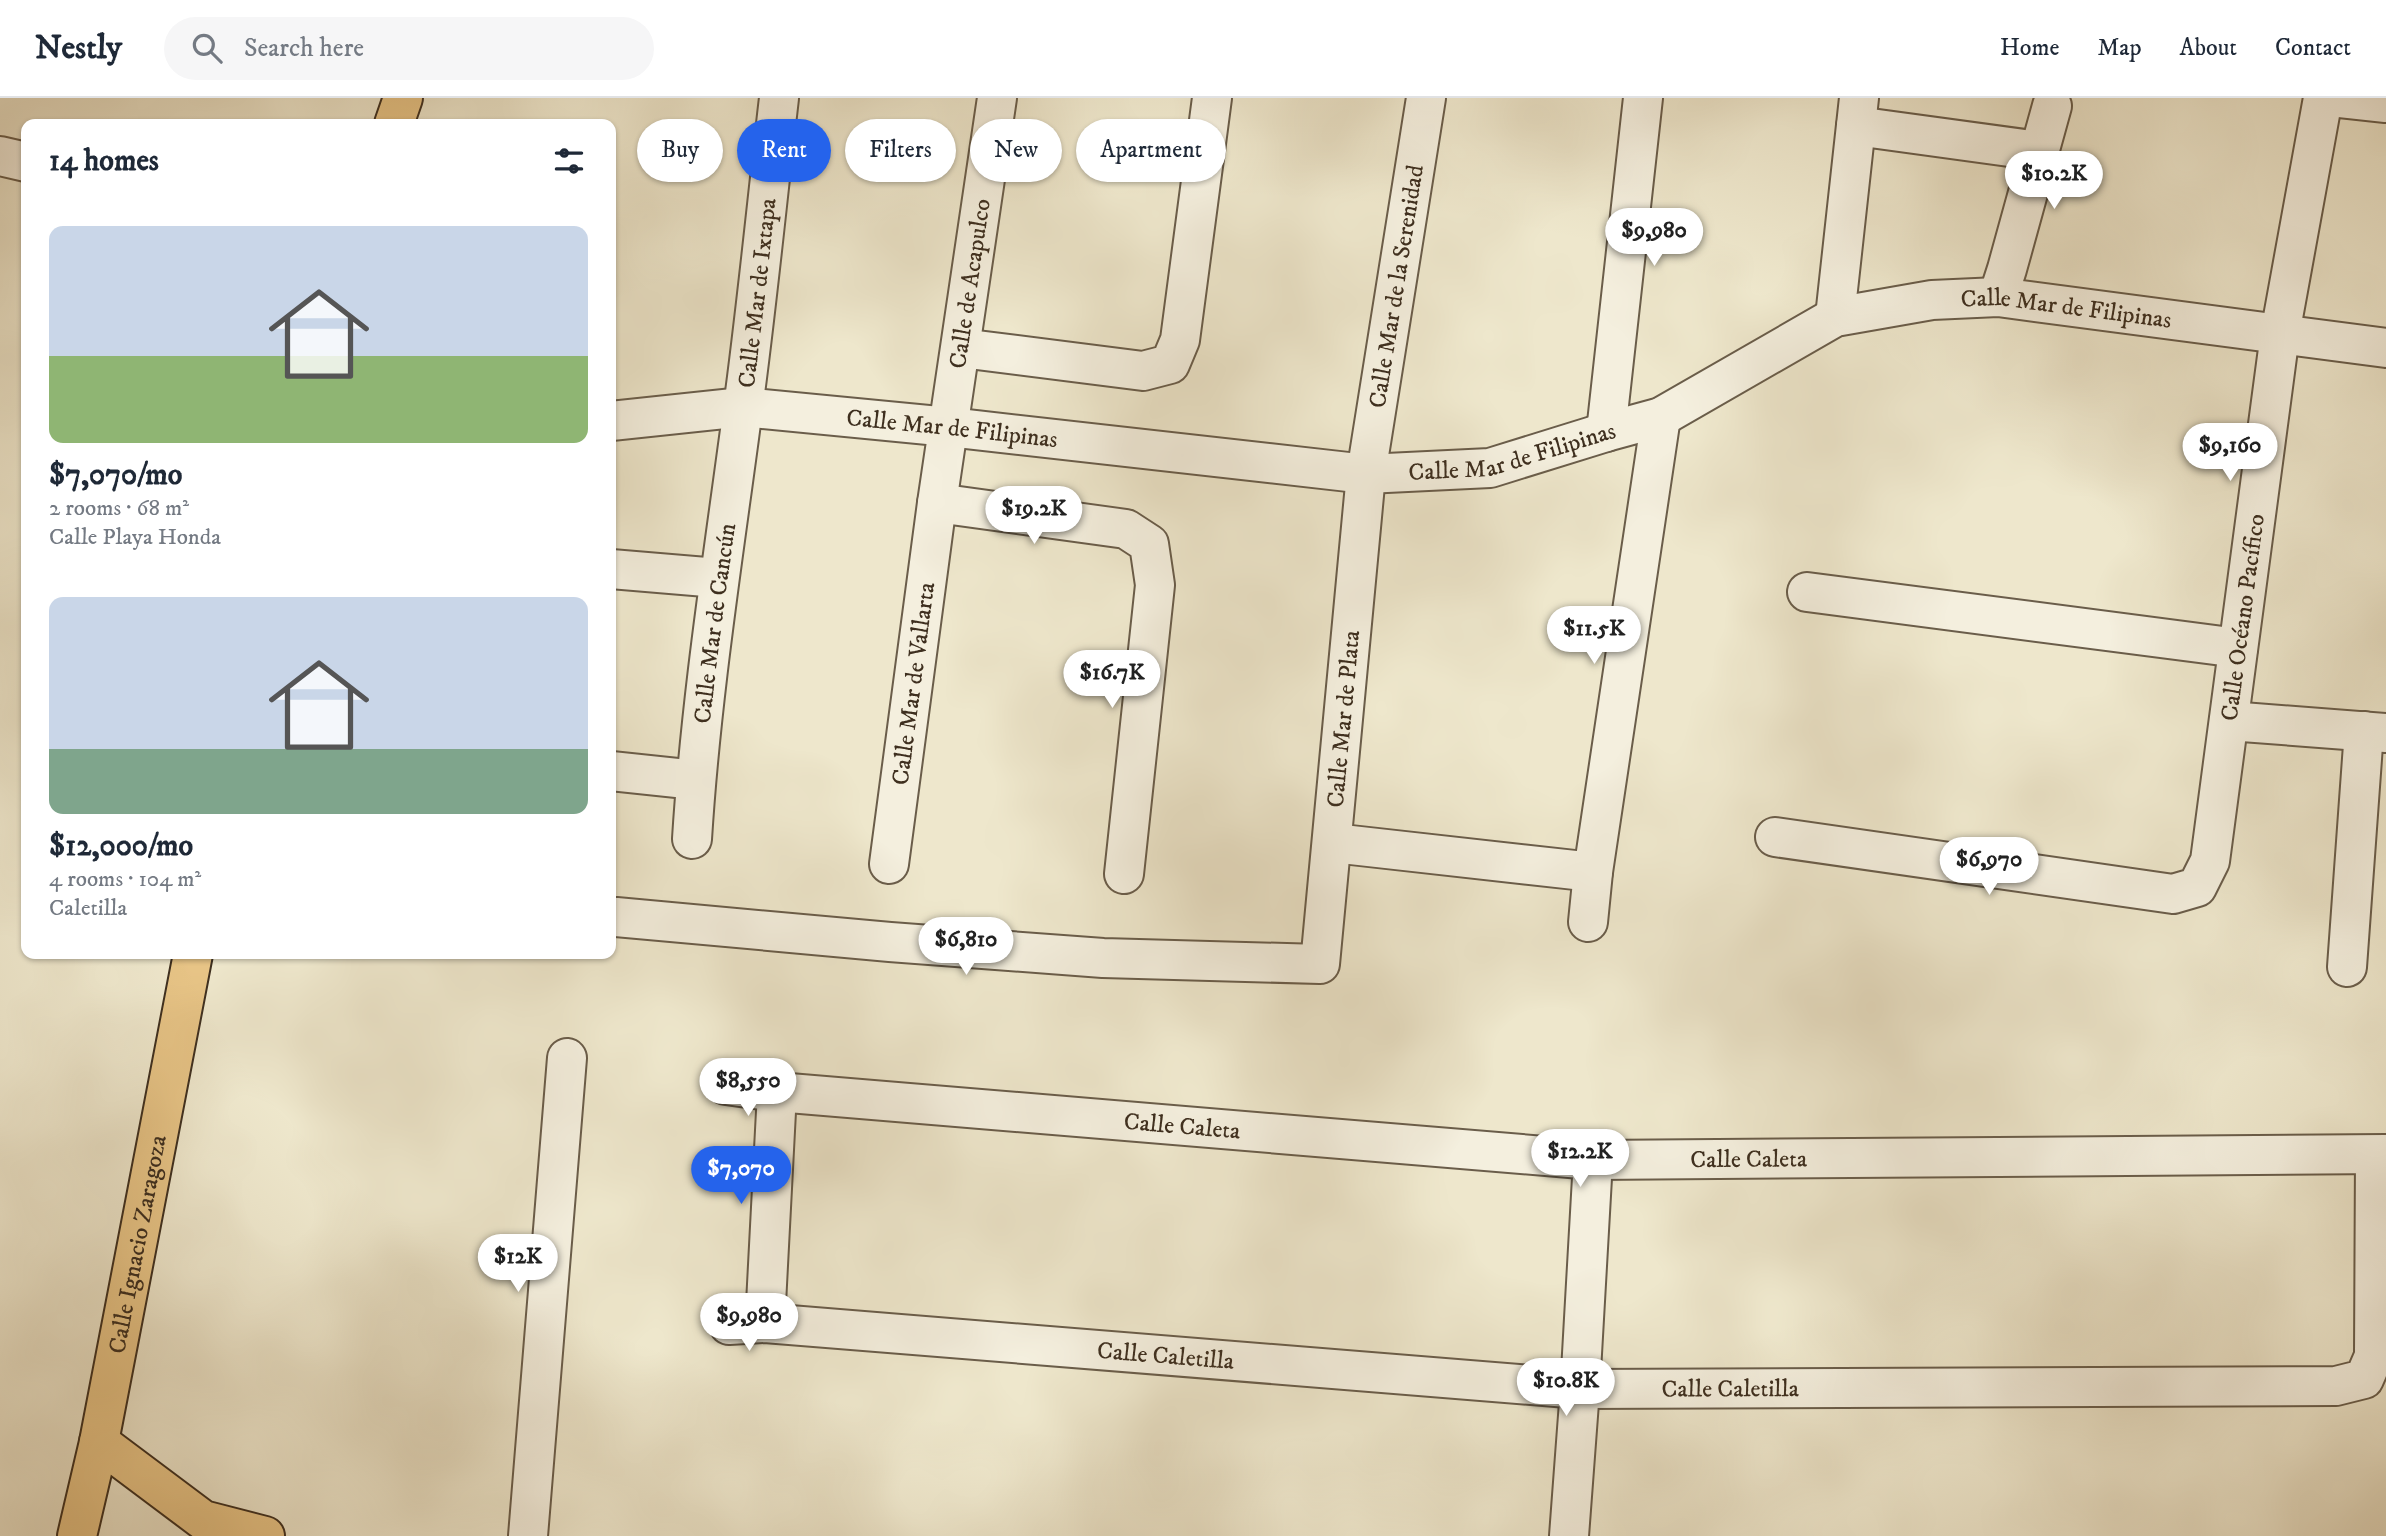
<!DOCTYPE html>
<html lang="en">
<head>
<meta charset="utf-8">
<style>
  body { margin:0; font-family:"IM FELL DW Pica",serif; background:#f6f6f7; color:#1f2937; height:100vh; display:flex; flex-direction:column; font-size:26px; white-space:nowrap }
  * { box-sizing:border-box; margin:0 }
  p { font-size:23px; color:#747a83 }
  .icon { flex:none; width:38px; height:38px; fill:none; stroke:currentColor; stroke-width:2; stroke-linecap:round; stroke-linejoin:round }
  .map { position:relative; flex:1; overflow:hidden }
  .sheet { position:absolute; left:21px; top:21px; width:595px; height:840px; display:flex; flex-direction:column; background:#fff; border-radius:14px; box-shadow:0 2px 5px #0004 }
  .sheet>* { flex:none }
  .banner { position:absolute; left:637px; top:21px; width:665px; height:63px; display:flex; gap:14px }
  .price { position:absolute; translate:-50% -60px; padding:0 16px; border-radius:24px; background:#fff; color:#222; font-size:23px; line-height:46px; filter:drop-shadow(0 2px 4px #0008) }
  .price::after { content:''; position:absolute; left:50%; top:42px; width:21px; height:16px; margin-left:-10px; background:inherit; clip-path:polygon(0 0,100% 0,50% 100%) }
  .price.current { background:#2563eb; color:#fff }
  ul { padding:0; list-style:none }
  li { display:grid; align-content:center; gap:14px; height:371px; padding:0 28px }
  li span { display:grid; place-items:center; height:217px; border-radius:14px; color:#555 }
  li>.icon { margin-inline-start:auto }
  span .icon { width:126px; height:126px; fill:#fffc; stroke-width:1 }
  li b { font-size:30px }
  h2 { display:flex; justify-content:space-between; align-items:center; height:84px; padding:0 28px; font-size:30px }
  .tag { padding:0 24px; border-radius:32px; background:#fff; box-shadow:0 2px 5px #0004; font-size:24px; line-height:63px }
  .tag.current { background:#2563eb; color:#fff }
  header { display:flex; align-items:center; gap:42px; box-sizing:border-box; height:98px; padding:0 35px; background:#fff; border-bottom:2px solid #e0e1e3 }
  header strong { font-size:33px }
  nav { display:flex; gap:38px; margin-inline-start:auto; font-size:24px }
  .search { width:490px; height:63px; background:#f6f6f7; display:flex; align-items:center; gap:18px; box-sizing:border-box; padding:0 24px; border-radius:38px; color:#747a83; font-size:26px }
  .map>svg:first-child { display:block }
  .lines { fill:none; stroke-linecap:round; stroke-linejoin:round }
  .minor-casing { stroke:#6a5d4a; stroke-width:42 }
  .major-casing { stroke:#3e2f1f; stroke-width:42 }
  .minor { stroke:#f4efde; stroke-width:38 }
  .major { stroke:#e7c486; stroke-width:38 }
  .labels { text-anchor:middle; stroke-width:5; stroke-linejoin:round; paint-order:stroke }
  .street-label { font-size:24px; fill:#3e2f1f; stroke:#f4efde }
</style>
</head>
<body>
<header>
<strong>Nestly</strong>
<div class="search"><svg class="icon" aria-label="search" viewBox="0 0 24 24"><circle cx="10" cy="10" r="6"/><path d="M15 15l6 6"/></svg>Search here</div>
<nav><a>Home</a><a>Map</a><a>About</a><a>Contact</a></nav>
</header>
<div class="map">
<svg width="2386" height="1438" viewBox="0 0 2386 1438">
  <rect width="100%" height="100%" fill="#eee7cc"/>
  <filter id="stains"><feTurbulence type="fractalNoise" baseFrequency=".00286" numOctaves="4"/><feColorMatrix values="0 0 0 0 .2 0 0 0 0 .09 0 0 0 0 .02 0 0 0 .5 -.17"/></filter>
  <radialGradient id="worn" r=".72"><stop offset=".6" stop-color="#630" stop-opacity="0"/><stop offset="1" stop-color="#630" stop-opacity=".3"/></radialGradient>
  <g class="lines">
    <g class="minor-casing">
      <g id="minor">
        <path d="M 2340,0 L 2386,5"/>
        <path d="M 1856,28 L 2039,53"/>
        <path d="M 0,58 L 26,64"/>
        <path d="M 1998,199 L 2007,171 L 2052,8"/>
        <path d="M 1835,219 L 1859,0"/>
        <path d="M 961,250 L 1143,273 L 1170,266 L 1180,242 L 1212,0"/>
        <path id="s1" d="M 611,323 L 743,309 L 949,329 L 1366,376 L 1490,370 L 1606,334 L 1661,319 L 1835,219 L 1932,202 L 1998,199 L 2386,250"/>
        <path d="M 1606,334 L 1643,0"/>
        <path d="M 937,405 L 1126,431 L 1149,446 L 1155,487 L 1124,776"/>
        <path d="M 611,471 L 718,480"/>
        <path d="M 1807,494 L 2238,550"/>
        <path d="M 2229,623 L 2386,635"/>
        <path d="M 611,673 L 696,682"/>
        <path id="s2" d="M 1775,739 L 2173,796 L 2197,789 L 2210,763 L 2280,236 L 2323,0"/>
        <path id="s3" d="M 692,741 C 701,597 724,454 743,310 C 757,207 767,103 779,0"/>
        <path d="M 1333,745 L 1593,774"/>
        <path id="s4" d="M 889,766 L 937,405 L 997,0"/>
        <path id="s5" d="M 616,819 L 890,844 L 1103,860 L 1320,866 L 1366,376 L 1426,0"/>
        <path d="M 1588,824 L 1593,774 L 1661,319"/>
        <path d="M 2347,869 L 2364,633"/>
        <path id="s6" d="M 726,987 L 777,994 L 1593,1062 L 2386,1056"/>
        <path d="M 765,1225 L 777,994"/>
        <path id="s7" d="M 729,1227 L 765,1225 L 1580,1291 L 2336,1288 L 2364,1281 L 2374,1258 L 2375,1057"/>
        <path d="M 528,1438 L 567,960"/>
        <path d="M 1569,1438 L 1580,1291 L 1593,1062"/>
      </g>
    </g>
    <g class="major-casing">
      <g id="major">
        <path d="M 394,26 L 403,0"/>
        <path d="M 99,1344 L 203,1422 L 265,1438"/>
        <path id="s8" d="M 77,1438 L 99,1344 L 193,856"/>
      </g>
    </g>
    <use href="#minor" class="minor"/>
    <use href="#major" class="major"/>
  </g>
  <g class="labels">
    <g class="street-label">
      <text dy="8" stroke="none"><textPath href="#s4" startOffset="586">Calle de Acapulco</textPath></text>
      <text dy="8" stroke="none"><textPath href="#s5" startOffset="1388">Calle Mar de la Serenidad</textPath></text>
      <text dy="8" stroke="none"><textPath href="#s3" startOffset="550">Calle Mar de Ixtapa</textPath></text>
      <text dy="8" stroke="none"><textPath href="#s1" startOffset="1496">Calle Mar de Filipinas</textPath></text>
      <text dy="8" stroke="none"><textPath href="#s1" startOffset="343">Calle Mar de Filipinas</textPath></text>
      <text dy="8" stroke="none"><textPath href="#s1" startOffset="908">Calle Mar de Filipinas</textPath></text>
      <text dy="8" stroke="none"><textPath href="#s2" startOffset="702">Calle Océano Pacífico</textPath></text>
      <text dy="8" stroke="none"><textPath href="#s3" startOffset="217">Calle Mar de Cancún</textPath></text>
      <text dy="8" stroke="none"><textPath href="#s4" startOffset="182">Calle Mar de Vallarta</textPath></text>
      <text dy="8" stroke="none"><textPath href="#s5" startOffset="952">Calle Mar de Plata</textPath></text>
      <text dy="8" stroke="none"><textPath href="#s6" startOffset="458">Calle Caleta</textPath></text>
      <text dy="8" stroke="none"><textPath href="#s6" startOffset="1026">Calle Caleta</textPath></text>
      <text dy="8" stroke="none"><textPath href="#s8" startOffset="298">Calle Ignacio Zaragoza</textPath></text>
      <text dy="8" stroke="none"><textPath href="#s7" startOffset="438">Calle Caletilla</textPath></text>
      <text dy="8" stroke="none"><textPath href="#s7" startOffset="1004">Calle Caletilla</textPath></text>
    </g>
  </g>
  <rect width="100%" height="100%" filter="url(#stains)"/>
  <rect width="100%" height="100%" fill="url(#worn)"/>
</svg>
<b class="price" style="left:2054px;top:113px">$10.2K</b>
<b class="price" style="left:1654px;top:170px">$9,980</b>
<b class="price" style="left:2230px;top:385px">$9,160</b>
<b class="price" style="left:1034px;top:448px">$19.2K</b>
<b class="price" style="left:1594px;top:568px">$11.5K</b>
<b class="price" style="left:1112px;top:612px">$16.7K</b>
<b class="price" style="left:1989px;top:799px">$6,970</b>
<b class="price" style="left:966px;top:879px">$6,810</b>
<b class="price" style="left:748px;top:1020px">$8,550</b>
<b class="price" style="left:1580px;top:1091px">$12.2K</b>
<b class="price current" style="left:741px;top:1108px">$7,070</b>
<b class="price" style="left:518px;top:1196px">$12K</b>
<b class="price" style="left:749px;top:1255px">$9,980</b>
<b class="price" style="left:1566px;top:1320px">$10.8K</b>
<div class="banner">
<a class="tag">Buy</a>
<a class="tag current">Rent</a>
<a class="tag">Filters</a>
<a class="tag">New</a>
<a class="tag">Apartment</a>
</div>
<section class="sheet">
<h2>14 homes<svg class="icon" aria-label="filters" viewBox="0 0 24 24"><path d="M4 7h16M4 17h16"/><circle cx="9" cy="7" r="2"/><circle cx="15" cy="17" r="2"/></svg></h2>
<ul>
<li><span style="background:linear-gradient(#c9d6e8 60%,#8fb573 0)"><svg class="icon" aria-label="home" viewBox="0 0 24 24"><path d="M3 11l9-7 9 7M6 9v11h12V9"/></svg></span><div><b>$7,070/mo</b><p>2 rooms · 68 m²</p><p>Calle Playa Honda</p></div></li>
<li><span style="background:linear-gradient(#c9d6e8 70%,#7fa58c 0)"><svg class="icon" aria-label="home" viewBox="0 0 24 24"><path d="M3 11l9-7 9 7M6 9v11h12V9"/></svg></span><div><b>$12,000/mo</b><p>4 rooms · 104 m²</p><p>Caletilla</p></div></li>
</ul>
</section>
</div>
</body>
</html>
